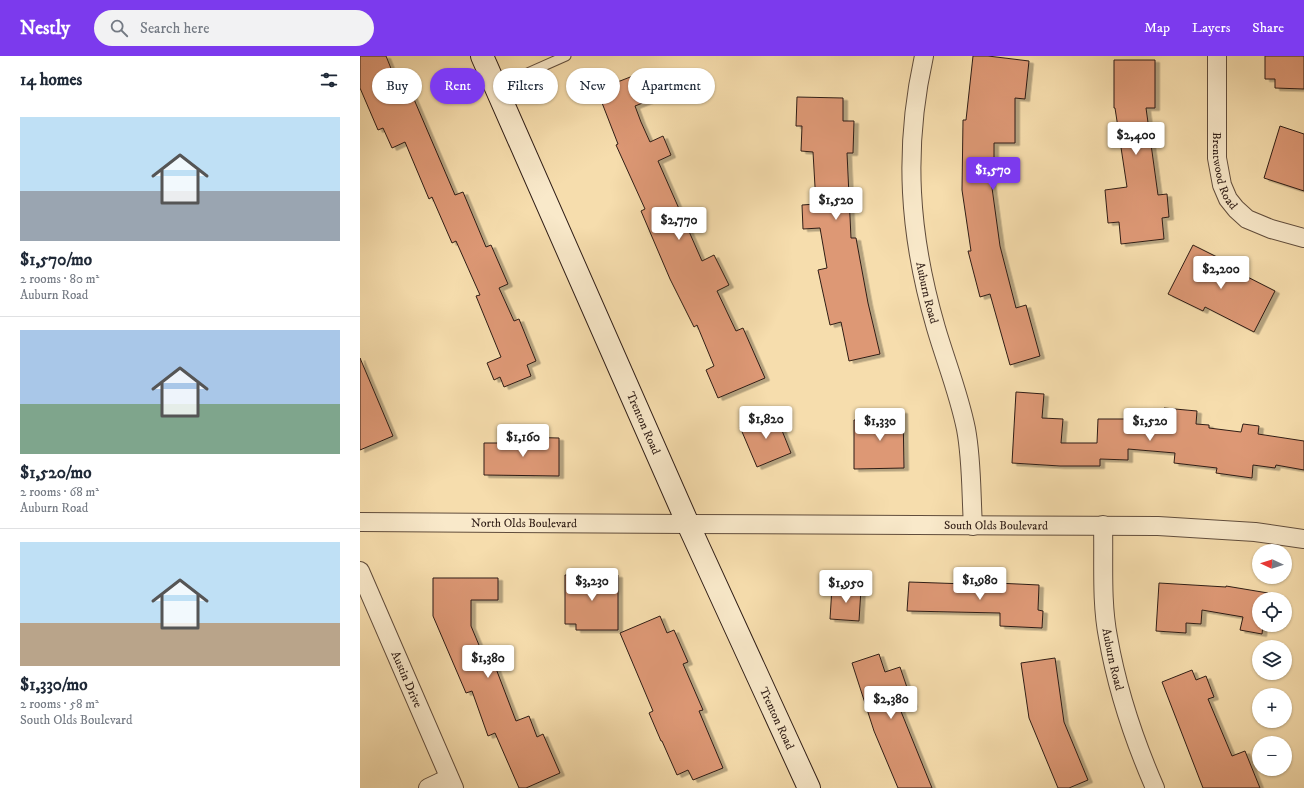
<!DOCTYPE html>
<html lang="en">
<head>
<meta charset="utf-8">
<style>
  body { margin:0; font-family:"IM FELL DW Pica",serif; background:#f2f2f3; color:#1f2937; height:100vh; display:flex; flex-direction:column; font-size:15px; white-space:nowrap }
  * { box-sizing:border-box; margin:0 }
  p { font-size:13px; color:#747a83 }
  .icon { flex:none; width:22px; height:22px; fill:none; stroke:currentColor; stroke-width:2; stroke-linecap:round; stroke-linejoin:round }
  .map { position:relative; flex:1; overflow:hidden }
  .drawer { display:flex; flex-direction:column; background:#fff; width:360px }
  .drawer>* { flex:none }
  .hud { position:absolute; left:12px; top:12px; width:380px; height:36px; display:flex; gap:8px }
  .needle { width:26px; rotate:274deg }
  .tools { position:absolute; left:892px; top:488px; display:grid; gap:8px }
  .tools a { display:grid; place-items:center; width:40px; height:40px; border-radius:50%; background:#fff; box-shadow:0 1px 3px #0004; font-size:20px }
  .price { position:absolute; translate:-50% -34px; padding:0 9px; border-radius:4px; background:#fff; color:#222; font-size:13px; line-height:26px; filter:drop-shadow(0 1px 2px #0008) }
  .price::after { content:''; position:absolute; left:50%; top:24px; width:12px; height:9px; margin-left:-6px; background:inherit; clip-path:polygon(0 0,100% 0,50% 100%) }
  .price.current { background:#7c3aed; color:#fff }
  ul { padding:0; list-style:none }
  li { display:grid; align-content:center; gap:8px; height:212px; padding:0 20px }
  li+li { border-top:1px solid #e0e1e3 }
  li span { display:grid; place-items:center; height:124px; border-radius:0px; color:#555 }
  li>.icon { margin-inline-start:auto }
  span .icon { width:72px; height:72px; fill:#fffc; stroke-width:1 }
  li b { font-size:17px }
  h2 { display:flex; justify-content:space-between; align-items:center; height:48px; padding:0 20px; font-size:17px }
  .pill { padding:0 14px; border-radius:18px; background:#fff; box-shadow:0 1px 3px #0004; font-size:14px; line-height:36px }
  .pill.current { background:#7c3aed; color:#fff }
  header { display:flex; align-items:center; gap:24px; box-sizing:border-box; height:56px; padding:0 20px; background:#7c3aed; color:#fff }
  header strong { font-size:19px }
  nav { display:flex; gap:22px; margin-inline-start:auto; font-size:14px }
  .search { width:280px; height:36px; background:#f2f2f3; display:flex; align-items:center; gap:10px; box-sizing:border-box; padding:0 14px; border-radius:22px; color:#747a83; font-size:15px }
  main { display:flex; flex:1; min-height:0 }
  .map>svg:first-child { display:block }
  .building { fill:#dd9874; stroke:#2f1d16; filter:url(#shadow) }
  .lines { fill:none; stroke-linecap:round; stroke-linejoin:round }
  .service-casing { stroke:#614d3c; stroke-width:11 }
  .minor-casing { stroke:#614d3c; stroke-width:20 }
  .secondary-casing { stroke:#2f1d16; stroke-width:24 }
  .service { stroke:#f9e9ca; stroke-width:9 }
  .minor { stroke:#f9e9ca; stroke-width:18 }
  .secondary { stroke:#f9e9ca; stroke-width:22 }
  .labels { text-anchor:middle; stroke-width:3.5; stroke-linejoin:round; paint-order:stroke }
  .street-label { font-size:12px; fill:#2f1d16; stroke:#f9e9ca }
</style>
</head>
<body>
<header>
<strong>Nestly</strong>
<div class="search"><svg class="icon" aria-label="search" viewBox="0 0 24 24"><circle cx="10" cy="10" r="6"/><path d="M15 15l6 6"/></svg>Search here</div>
<nav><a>Map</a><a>Layers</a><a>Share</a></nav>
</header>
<main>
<section class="drawer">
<h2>14 homes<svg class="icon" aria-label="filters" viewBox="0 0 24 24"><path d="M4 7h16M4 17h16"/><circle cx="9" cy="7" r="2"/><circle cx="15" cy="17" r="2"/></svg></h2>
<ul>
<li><span style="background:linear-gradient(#bfe0f5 60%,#9aa5b1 0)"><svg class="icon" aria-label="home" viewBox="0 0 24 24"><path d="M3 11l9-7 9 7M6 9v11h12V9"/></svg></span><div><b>$1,570/mo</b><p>2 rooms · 80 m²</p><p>Auburn Road</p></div></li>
<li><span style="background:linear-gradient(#a9c7e8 60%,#7fa58c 0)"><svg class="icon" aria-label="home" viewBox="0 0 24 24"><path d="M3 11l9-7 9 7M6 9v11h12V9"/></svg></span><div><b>$1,520/mo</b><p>2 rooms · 68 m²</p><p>Auburn Road</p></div></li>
<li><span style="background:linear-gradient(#bfe0f5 65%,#b9a48a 0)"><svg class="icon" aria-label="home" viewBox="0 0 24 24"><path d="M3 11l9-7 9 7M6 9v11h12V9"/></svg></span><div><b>$1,330/mo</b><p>2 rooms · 58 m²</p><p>South Olds Boulevard</p></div></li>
</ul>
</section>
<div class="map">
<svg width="944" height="732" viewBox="0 0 944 732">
  <defs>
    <filter id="shadow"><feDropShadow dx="4.5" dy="2.5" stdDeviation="0" flood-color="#0004"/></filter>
  </defs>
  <rect width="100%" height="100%" fill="#f6ddad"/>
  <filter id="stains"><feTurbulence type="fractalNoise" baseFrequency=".005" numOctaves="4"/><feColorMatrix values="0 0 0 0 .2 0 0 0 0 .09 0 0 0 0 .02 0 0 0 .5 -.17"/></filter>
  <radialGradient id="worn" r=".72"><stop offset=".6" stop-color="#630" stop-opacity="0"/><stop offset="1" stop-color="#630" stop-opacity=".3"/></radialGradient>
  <path class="building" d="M 0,0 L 26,0 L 38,30 L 47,27 L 95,139 L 103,136 L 126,191 L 131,189 L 148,228 L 139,232 L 154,265 L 159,263 L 176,305 L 167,309 L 171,320 L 144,331 L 140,321 L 134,324 L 127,307 L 141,301 L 116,240 L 120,239 L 96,185 L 92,187 L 72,141 L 69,143 L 45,86 L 32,92 L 23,72 L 18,74 L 0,32 Z
    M 613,0 L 628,0 L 669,5 L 665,43 L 655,42 L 655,87 L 634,87 L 634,110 L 629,110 L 640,190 L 656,252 L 666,249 L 680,300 L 650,309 L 630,238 L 620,241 L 608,195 L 611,195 L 602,134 L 603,64 L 606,64 Z
    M 905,0 L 944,0 L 944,33 L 915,32 L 915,23 L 905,23 Z
    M 754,4 L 795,4 L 795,52 L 786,52 L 798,139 L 807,138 L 809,161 L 802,162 L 804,183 L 761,188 L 759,166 L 748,167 L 745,134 L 767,131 L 755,52 L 754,52 Z
    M 283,16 L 293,43 L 275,50 L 281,66 L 290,86 L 303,80 L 311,99 L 298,105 L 342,205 L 354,199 L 369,229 L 357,235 L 376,275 L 383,272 L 405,322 L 358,342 L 346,314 L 354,310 L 337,269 L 334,271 L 310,223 L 281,155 L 285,153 L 256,89 L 258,88 L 237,34 Z
    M 437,41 L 483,42 L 483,65 L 494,65 L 493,97 L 487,97 L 491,182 L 496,182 L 508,247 L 520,298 L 489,305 L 481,266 L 470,269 L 458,214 L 467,212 L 460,172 L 443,173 L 442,149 L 456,148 L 453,96 L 441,95 L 442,70 L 436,70 Z
    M 920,70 L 944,78 L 944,135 L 904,122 Z
    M 833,189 L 859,202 L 858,206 L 915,235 L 894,276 L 845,251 L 843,255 L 808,238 Z
    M 0,302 L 33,380 L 0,394 Z
    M 656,336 L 684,338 L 682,362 L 703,363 L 701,387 L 737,387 L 738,363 L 769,363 L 768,365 L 803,368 L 804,352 L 837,355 L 836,368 L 849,369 L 849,372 L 881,376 L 883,368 L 899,370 L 898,378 L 944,385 L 944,414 L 916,409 L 915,412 L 893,409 L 892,422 L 856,417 L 857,412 L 814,407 L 815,397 L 768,393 L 768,404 L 740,403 L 740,410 L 700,410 L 652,407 Z
    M 521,355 L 543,355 L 544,412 L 494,413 L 494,364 L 521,363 Z
    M 415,357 L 431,397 L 397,411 L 380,371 Z
    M 157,381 L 199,382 L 199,420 L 124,419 L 124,387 L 157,387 Z
    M 205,519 L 258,519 L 258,574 L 216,574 L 216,568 L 205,568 Z
    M 73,522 L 138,522 L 138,544 L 111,544 L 111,570 L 129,613 L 135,610 L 156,665 L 169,660 L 177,681 L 183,678 L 200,717 L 166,732 L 159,732 L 135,677 L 128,680 L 112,635 L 106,637 L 73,560 Z
    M 549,526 L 636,529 L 636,527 L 679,529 L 678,554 L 683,555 L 682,572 L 640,570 L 640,557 L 547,555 Z
    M 799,527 L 866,531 L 866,530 L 908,537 L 907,543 L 899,543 L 899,569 L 903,569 L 902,578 L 880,574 L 883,561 L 842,554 L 841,568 L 826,567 L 826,577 L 796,575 Z
    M 472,531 L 501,533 L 499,565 L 470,563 Z
    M 300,560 L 307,577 L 314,574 L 328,606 L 323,608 L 343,654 L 339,655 L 363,712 L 333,724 L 328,714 L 317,719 L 302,685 L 301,685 L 289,657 L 293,655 L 260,577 Z
    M 519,598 L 525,616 L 540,611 L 553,649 L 540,653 L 572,732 L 538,732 L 514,675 L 492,607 Z
    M 695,602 L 704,666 L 728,724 L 709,732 L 698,732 L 669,662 L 661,607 Z
    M 832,614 L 836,624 L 846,620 L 854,641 L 848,643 L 872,700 L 885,695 L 900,732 L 843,732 L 802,626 Z"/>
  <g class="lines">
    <g class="service-casing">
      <path id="service" d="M 136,31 L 206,0"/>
    </g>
    <g class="minor-casing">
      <g id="minor">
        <path id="s1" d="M 564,0 C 543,94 549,179 576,272 C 586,306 599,338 606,373 C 612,405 611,438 613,470"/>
        <path id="s2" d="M 857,0 L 857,102 L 862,129 L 868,143 L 876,153 L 887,163 L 911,173 L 944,182"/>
        <path id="s3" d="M 0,466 L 328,468 L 798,470 L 895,476 L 944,483"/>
        <path id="s4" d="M 743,469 C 744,506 741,545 748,581 C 757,633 774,684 795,732"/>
        <path id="s5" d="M 0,515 L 94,732"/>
        <path d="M 68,732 L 89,722"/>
      </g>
    </g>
    <g class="secondary-casing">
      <g id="secondary">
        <path id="s6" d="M 122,0 L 328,468 L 449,732"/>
      </g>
    </g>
    <use href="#service" class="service"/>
    <use href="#minor" class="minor"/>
    <use href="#secondary" class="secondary"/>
  </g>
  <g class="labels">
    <g class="street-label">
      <text dy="4" stroke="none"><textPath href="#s2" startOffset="116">Brentwood Road</textPath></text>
      <text dy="4" stroke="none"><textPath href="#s1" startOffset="239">Auburn Road</textPath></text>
      <text dy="4" stroke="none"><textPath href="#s6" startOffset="401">Trenton Road</textPath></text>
      <text dy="4" stroke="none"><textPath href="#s3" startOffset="164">North Olds Boulevard</textPath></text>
      <text dy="4" stroke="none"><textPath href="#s3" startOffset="636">South Olds Boulevard</textPath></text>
      <text dy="4" stroke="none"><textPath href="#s4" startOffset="135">Auburn Road</textPath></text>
      <text dy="4" stroke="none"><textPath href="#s5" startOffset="118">Austin Drive</textPath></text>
      <text dy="4" stroke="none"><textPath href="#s6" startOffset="725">Trenton Road</textPath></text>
    </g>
  </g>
  <rect width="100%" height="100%" filter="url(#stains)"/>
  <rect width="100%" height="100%" fill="url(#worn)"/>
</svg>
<div class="tools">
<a><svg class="needle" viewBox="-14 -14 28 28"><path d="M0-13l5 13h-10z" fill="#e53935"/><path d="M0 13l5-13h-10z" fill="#747a83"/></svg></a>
<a><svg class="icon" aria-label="locate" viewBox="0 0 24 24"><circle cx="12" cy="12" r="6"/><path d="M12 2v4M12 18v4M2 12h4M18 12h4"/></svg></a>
<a><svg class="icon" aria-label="layers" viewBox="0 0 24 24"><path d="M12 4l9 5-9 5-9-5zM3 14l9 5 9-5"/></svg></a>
<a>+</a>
<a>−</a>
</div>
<b class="price" style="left:776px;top:100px">$2,400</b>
<b class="price current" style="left:633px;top:135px">$1,570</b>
<b class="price" style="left:476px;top:165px">$1,520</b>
<b class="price" style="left:319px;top:185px">$2,770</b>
<b class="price" style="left:861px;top:234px">$2,200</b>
<b class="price" style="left:406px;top:384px">$1,820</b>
<b class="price" style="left:520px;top:386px">$1,330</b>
<b class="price" style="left:790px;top:386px">$1,520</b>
<b class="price" style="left:163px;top:402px">$1,160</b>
<b class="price" style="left:620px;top:545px">$1,980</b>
<b class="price" style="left:232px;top:546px">$3,230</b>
<b class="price" style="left:486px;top:548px">$1,950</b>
<b class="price" style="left:128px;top:623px">$1,380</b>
<b class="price" style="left:531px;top:664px">$2,380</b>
<div class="hud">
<a class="pill">Buy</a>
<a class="pill current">Rent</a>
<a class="pill">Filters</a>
<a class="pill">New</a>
<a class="pill">Apartment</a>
</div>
</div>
</main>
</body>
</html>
